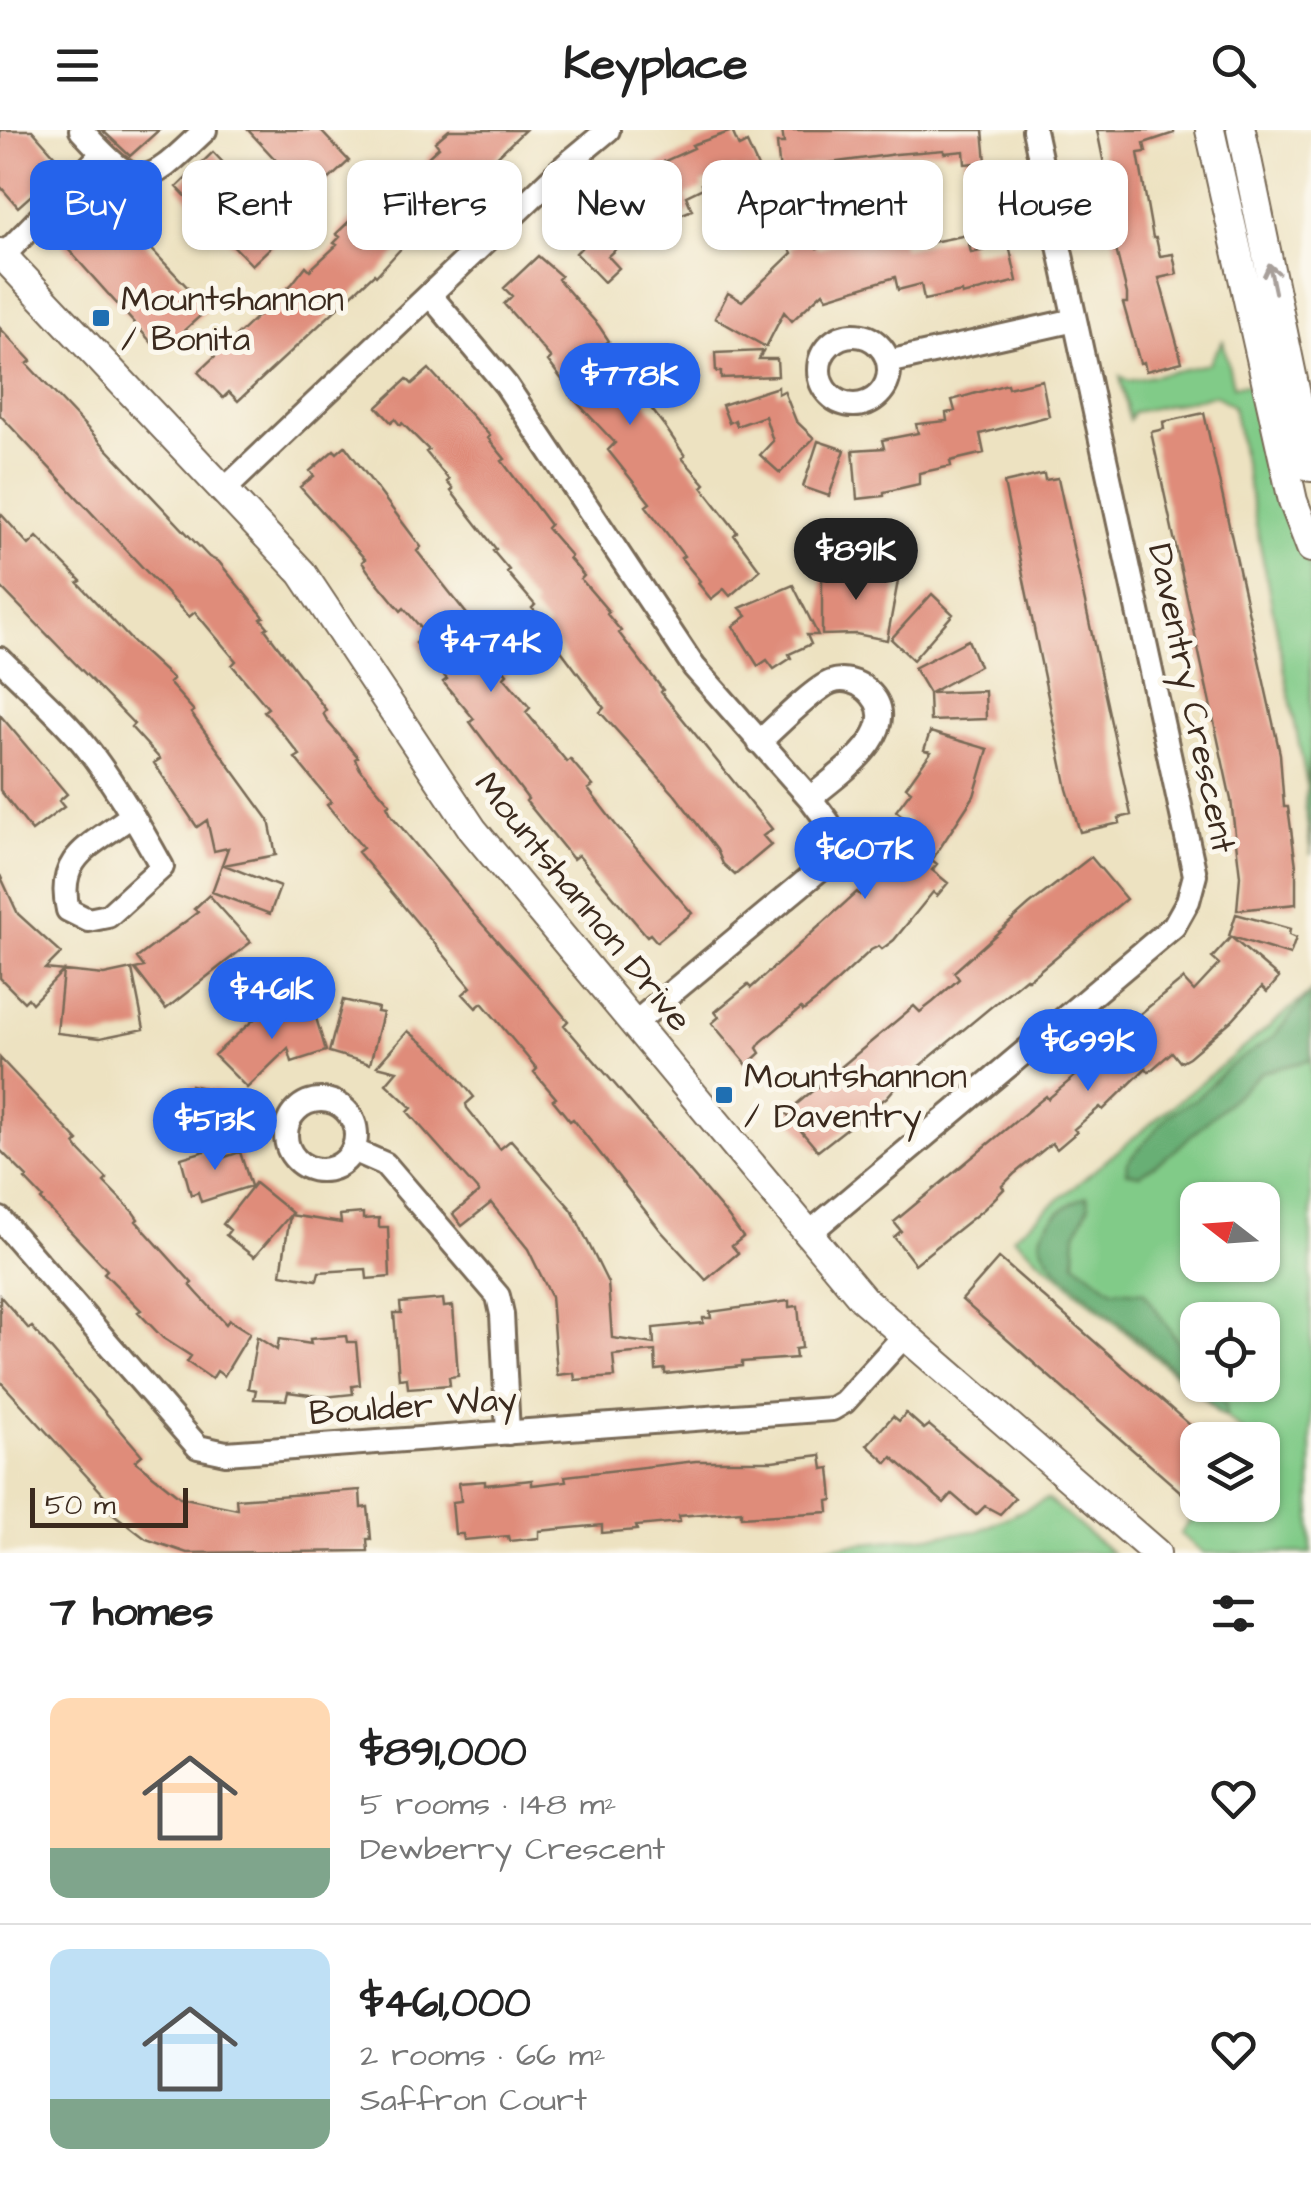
<!DOCTYPE html>
<html lang="en">
<head>
<meta charset="utf-8">
<style>
  body { margin:0; font-family:"Architects Daughter",sans-serif; background:#f2f2f2; color:#222; height:100vh; display:flex; flex-direction:column; font-size:38px; white-space:nowrap }
  * { box-sizing:border-box; margin:0 }
  p { font-size:32px; color:#767676 }
  .icon { flex:none; width:55px; height:55px; fill:none; stroke:currentColor; stroke-width:2; stroke-linecap:round; stroke-linejoin:round }
  .map { position:relative; height:1423px; overflow:hidden }
  .drawer { display:flex; flex-direction:column; background:#fff; flex:1 }
  .drawer>* { flex:none }
  .hud { position:absolute; left:30px; top:30px; width:1252px; height:90px; display:flex; gap:20px }
  .needle { width:65px; rotate:287deg }
  .fabs { position:absolute; left:1180px; top:1052px; display:grid; gap:20px }
  .fabs a { display:grid; place-items:center; width:100px; height:100px; border-radius:20px; background:#fff; box-shadow:0 2px 8px #0004; font-size:50px }
  .scale { position:absolute; left:30px; bottom:25px; width:158px; box-sizing:border-box; padding-left:10px; border:5px solid #3b2a1e; border-top:0; font-size:28px; line-height:35px; white-space:nowrap; color:#3b2a1e; -webkit-text-stroke:8px #fbf7ec; paint-order:stroke }
  .price { position:absolute; translate:-50% -85px; padding:0 22px; border-radius:35px; background:#2563eb; color:#fff; font-size:32px; line-height:65px; filter:drop-shadow(0 2px 5px #0008) }
  .price::after { content:''; position:absolute; left:50%; top:60px; width:30px; height:22px; margin-left:-15px; background:inherit; clip-path:polygon(0 0,100% 0,50% 100%) }
  .price.current { background:#222; color:#fff }
  ul { padding:0; list-style:none }
  li { display:flex; align-items:center; gap:30px; height:250px; padding:0 50px }
  li+li { border-top:2px solid #e0e0e0 }
  li span { display:grid; place-items:center; flex:none; width:280px; height:200px; border-radius:20px; color:#555 }
  li>.icon { margin-inline-start:auto }
  span .icon { width:120px; height:120px; fill:#fffc; stroke-width:1 }
  li b { font-size:42px }
  h2 { display:flex; justify-content:space-between; align-items:center; height:120px; padding:0 50px; font-size:42px }
  .tag { padding:0 35px; border-radius:20px; background:#fff; box-shadow:0 2px 8px #0004; font-size:35px; line-height:90px }
  .tag.current { background:#2563eb; color:#fff }
  header { display:flex; justify-content:space-between; align-items:center; height:130px; padding:0 50px; background:#fff; font-size:45px; font-weight:700 }
  .map>svg:first-child { display:block }
  .green { fill:#81cb88; stroke:#5e7a53; stroke-width:2.5; fill-rule:evenodd }
  .forest { fill:#68af74; stroke:#526c49; stroke-width:2.5 }
  .building { fill:#df8c7a }
  .lines { fill:none; stroke-linecap:round; stroke-linejoin:round }
  .minor-casing { stroke:#796a57; stroke-width:28 }
  .tertiary-casing { stroke:#796a57; stroke-width:32 }
  .minor { stroke:#fff; stroke-width:22 }
  .tertiary { stroke:#fff; stroke-width:28 }
  .oneway { stroke:#a79f9a }
  .poi-dot { fill:#1f6fb2; stroke:#fbf7ec; stroke-width:4 }
  .labels { text-anchor:middle; stroke-width:10; stroke-linejoin:round; paint-order:stroke }
  .poi-label { font-size:35px; fill:#3b2a1e; stroke:#fbf7ec; text-anchor:start }
  .street-label { font-size:35px; fill:#3b2a1e; stroke:#fbf7ec }
</style>
</head>
<body>
<header><svg class="icon" aria-label="menu" viewBox="0 0 24 24"><path d="M4 6h16M4 12h16M4 18h16"/></svg>Keyplace<svg class="icon" aria-label="search" viewBox="0 0 24 24"><circle cx="10" cy="10" r="6"/><path d="M15 15l6 6"/></svg></header>
<div class="map">
<svg width="1311" height="1423" viewBox="0 0 1311 1423">
  <rect width="100%" height="100%" fill="#fbf7ec"/>
  <filter id="ink" filterUnits="userSpaceOnUse"><feTurbulence type="fractalNoise" baseFrequency=".01" numOctaves="2"/><feDisplacementMap in="SourceGraphic" scale="20" xChannelSelector="R" yChannelSelector="G"/><feConvolveMatrix kernelMatrix="1 2 1 2 8 2 1 2 1" color-interpolation-filters="sRGB"/></filter>
  <filter id="wash" filterUnits="userSpaceOnUse"><feTurbulence type="fractalNoise" baseFrequency=".0048" numOctaves="4" result="noise"/><feDisplacementMap in="SourceGraphic" scale="40" xChannelSelector="R" yChannelSelector="G"/><feGaussianBlur stdDeviation="2.25" result="paint"/><feColorMatrix in="noise" values="0 0 0 0 0 0 0 0 0 0 0 0 0 0 0 0 0 1.4 0 .05"/><feComposite in="paint" operator="in"/></filter>
  <g filter="url(#wash)">
    <rect width="100%" height="100%" fill="#ede2c1"/>
    <path class="green" d="M 1223,211 L 1233,256 L 1253,255 L 1282,377 L 1311,439 L 1311,676 L 1233,276 L 1215,265 L 1134,282 L 1129,290 L 1120,246 L 1128,251 L 1208,234 Z
      M 1311,862 L 1311,1423 L 1204,1423 L 1180,1404 L 1203,1375 L 1262,1375 L 1262,1310 L 1253,1310 L 1013,1107 ZM 1198,1070 L 1262,1070 L 1262,1135 L 1198,1135 ZM 1198,1190 L 1262,1190 L 1262,1255 L 1198,1255 Z
      M 1047,1369 L 1112,1423 L 770,1423 L 978,1401 Z"/>
    <path class="forest" d="M 1311,618 L 1311,725 L 1305,672 Z
      M 1311,862 L 1311,930 L 1262,942 L 1174,1021 L 1140,1045 L 1126,1042 L 1127,1032 L 1169,985 L 1198,967 L 1227,938 L 1273,907 Z
      M 1087,1066 L 1089,1075 L 1076,1103 L 1075,1132 L 1113,1160 L 1144,1162 L 1197,1240 L 1198,1255 L 1210,1255 L 1226,1275 L 1226,1287 L 1218,1283 L 1197,1259 L 1058,1140 C 1052,1132 1041,1121 1041,1111 C 1041,1092 1071,1071 1087,1066 Z"/>
    <g id="blocks">
      <path class="building" d="M 0,0 L 32,0 L 64,36 L 18,77 L 0,56 Z
        M 102,0 L 159,0 L 130,26 Z
        M 248,0 L 320,0 L 349,31 L 310,67 Z
        M 449,0 L 525,0 L 405,114 L 376,146 L 374,144 L 238,271 L 229,262 L 223,268 L 198,242 L 292,154 L 306,136 L 310,140 L 337,115 L 334,113 L 340,107 L 336,104 L 367,74 L 371,78 L 379,74 L 428,31 L 426,29 L 439,17 L 435,12 Z
        M 782,0 L 983,0 L 986,32 L 965,34 L 964,21 L 944,23 L 944,20 L 896,24 L 800,37 L 801,51 L 781,53 L 777,13 L 784,13 Z
        M 1097,0 L 1174,0 L 1174,3 L 1144,13 L 1146,22 L 1138,23 L 1153,108 L 1156,108 L 1160,126 L 1173,124 L 1177,144 L 1159,148 L 1182,232 L 1146,241 L 1144,232 L 1140,233 L 1123,173 L 1127,173 L 1127,164 L 1108,87 L 1110,86 L 1102,49 L 1106,48 L 1105,39 Z
        M 732,1 L 739,17 L 747,13 L 762,46 L 742,54 L 735,39 L 701,54 L 703,58 L 686,66 L 692,80 L 673,88 L 656,51 L 662,48 L 656,35 L 694,18 L 692,15 Z
        M 213,22 L 288,101 L 252,135 L 177,57 Z
        M 92,56 L 208,179 L 160,222 L 50,99 Z
        M 623,57 L 647,83 L 619,110 L 622,113 L 608,126 L 619,138 L 604,152 L 576,123 L 581,118 L 570,107 L 600,79 L 597,76 L 605,69 Z
        M 899,102 L 903,118 L 967,105 L 971,123 L 1009,115 L 1017,151 L 962,165 L 962,162 L 924,170 L 921,154 L 898,160 L 895,147 L 827,168 L 823,162 L 792,191 L 784,182 L 766,217 L 715,188 L 728,163 L 742,171 L 792,123 L 789,117 L 805,108 L 807,113 L 812,110 L 817,118 L 865,104 L 866,109 Z
        M 538,126 L 561,146 L 558,149 L 599,196 L 609,211 L 606,213 L 629,240 L 625,244 L 666,298 L 685,326 L 682,328 L 705,354 L 702,357 L 737,402 L 734,405 L 760,440 L 730,466 L 724,459 L 711,469 L 698,453 L 700,451 L 681,428 L 684,426 L 646,376 L 650,373 L 608,320 L 615,313 L 570,265 L 572,263 L 548,231 L 551,228 L 504,174 L 512,166 L 504,158 Z
        M 0,198 L 31,231 L 27,234 L 209,427 L 219,432 L 264,487 L 261,489 L 268,497 L 265,499 L 326,580 L 323,583 L 328,592 L 358,627 L 355,629 L 360,639 L 390,674 L 387,676 L 392,686 L 475,786 L 548,867 L 568,891 L 564,895 L 727,1085 L 743,1107 L 732,1116 L 738,1123 L 706,1150 L 661,1101 L 573,989 L 570,991 L 553,970 L 556,968 L 534,942 L 537,939 L 494,887 L 482,873 L 476,878 L 463,864 L 471,857 L 358,722 L 363,718 L 327,675 L 331,672 L 295,628 L 300,625 L 264,581 L 268,578 L 232,535 L 236,531 L 195,482 L 189,487 L 0,285 Z
        M 763,221 L 759,229 L 777,229 L 778,246 L 721,248 L 721,242 L 716,242 L 715,223 Z
        M 429,239 L 490,306 L 488,308 L 505,329 L 502,331 L 550,395 L 547,398 L 571,426 L 569,428 L 584,446 L 581,449 L 609,482 L 607,484 L 621,501 L 619,503 L 663,560 L 661,562 L 772,699 L 763,706 L 771,715 L 735,745 L 723,734 L 717,720 L 675,665 L 600,582 L 604,578 L 545,499 L 548,496 L 532,478 L 535,475 L 507,442 L 509,440 L 493,421 L 496,419 L 451,361 L 453,359 L 447,352 L 449,350 L 426,322 L 429,320 L 402,293 L 400,295 L 395,289 L 391,292 L 377,277 L 407,249 L 412,254 Z
        M 1042,250 L 1049,286 L 980,304 L 984,323 L 950,331 L 951,336 L 919,343 L 919,354 L 884,362 L 884,366 L 857,369 L 853,320 L 884,318 L 882,310 L 918,303 L 916,294 L 947,291 L 946,283 L 955,281 L 952,270 L 1007,254 L 1008,258 Z
        M 778,257 L 778,264 L 784,261 L 796,291 L 814,308 L 780,343 L 760,325 L 773,311 L 765,286 L 737,296 L 735,290 L 729,293 L 722,275 Z
        M 1204,283 L 1280,624 L 1284,677 L 1288,677 L 1296,736 L 1296,774 L 1237,780 L 1240,746 L 1231,670 L 1151,302 L 1164,299 L 1163,292 Z
        M 818,311 L 845,320 L 829,366 L 803,357 Z
        M 345,316 L 421,417 L 417,421 L 477,497 L 472,500 L 507,544 L 504,547 L 530,578 L 526,582 L 567,632 L 570,629 L 593,656 L 588,659 L 615,694 L 692,783 L 657,812 L 650,804 L 647,806 L 578,725 L 573,729 L 526,671 L 528,669 L 470,592 L 474,589 L 443,552 L 447,549 L 416,513 L 426,504 L 404,478 L 401,481 L 368,441 L 362,432 L 365,429 L 300,357 L 314,346 L 310,341 L 334,320 L 337,323 Z
        M 1044,344 L 1045,350 L 1058,348 L 1131,685 L 1119,688 L 1120,693 L 1080,702 L 1067,659 L 1004,353 Z
        M 0,383 L 29,415 L 37,407 L 81,451 L 78,453 L 134,513 L 173,549 L 169,553 L 194,581 L 191,583 L 269,690 L 276,725 L 224,735 L 280,757 L 270,784 L 212,762 L 228,718 L 214,721 L 207,690 L 197,697 L 154,633 L 160,629 L 131,597 L 134,594 L 0,456 Z
        M 822,434 L 847,434 L 847,441 L 898,451 L 887,510 L 856,504 L 822,505 Z
        M 793,455 L 818,505 L 807,505 L 811,514 L 789,524 L 791,528 L 774,539 L 767,530 L 758,536 L 733,496 L 747,486 L 740,478 Z
        M 932,464 L 953,484 L 913,530 L 891,509 Z
        M 968,510 L 979,536 L 930,563 L 985,561 L 986,589 L 930,591 L 929,563 L 914,538 Z
        M 0,585 L 67,664 L 59,671 L 64,677 L 32,701 L 0,660 Z
        M 930,602 L 988,619 L 974,666 L 932,730 L 937,734 L 932,740 L 948,753 L 937,766 L 933,762 L 894,810 L 882,819 L 879,816 L 871,820 L 817,870 L 803,881 L 801,878 L 761,912 L 757,918 L 760,923 L 747,935 L 712,893 L 719,887 L 715,882 L 748,855 L 751,858 L 857,762 L 860,765 L 887,732 L 882,727 L 909,691 L 896,681 L 911,661 L 906,657 L 931,622 L 924,620 Z
        M 1091,727 L 1126,769 L 1028,850 L 1026,848 L 899,953 L 887,967 L 818,1021 L 786,983 L 914,876 L 920,882 L 933,872 L 959,849 L 954,842 L 1029,775 Z
        M 0,745 L 18,784 L 61,823 L 45,839 L 104,845 L 132,839 L 144,899 L 100,908 L 57,903 L 63,841 L 32,873 L 28,868 L 24,872 L 0,848 Z
        M 209,765 L 251,812 L 166,879 L 135,839 L 144,837 L 137,828 L 198,782 L 194,779 Z
        M 1236,784 L 1290,799 L 1289,805 L 1296,808 L 1290,825 L 1229,806 Z
        M 1231,807 L 1279,848 L 1267,862 L 1262,857 L 1232,890 L 1189,927 L 1180,932 L 1172,922 L 1149,942 L 1146,938 L 1103,980 L 1100,977 L 1074,999 L 1077,1002 L 1057,1019 L 1052,1013 L 1014,1044 L 1002,1056 L 1004,1059 L 984,1079 L 915,1134 L 894,1107 L 901,1101 L 894,1092 L 1046,966 L 1048,969 L 1130,900 L 1128,898 L 1140,884 L 1183,849 L 1194,861 L 1219,834 L 1212,828 Z
        M 343,870 L 378,878 L 377,882 L 383,883 L 370,934 L 329,922 Z
        M 292,875 L 293,878 L 303,875 L 304,880 L 313,878 L 326,921 L 292,932 L 288,918 L 247,958 L 214,925 L 259,885 Z
        M 408,901 L 442,928 L 474,967 L 466,974 L 467,978 L 500,1019 L 511,1010 L 572,1080 L 608,1153 L 612,1208 L 654,1214 L 653,1198 L 703,1193 L 703,1188 L 711,1188 L 710,1182 L 789,1171 L 789,1177 L 798,1176 L 802,1218 L 795,1219 L 796,1228 L 742,1232 L 742,1236 L 665,1244 L 665,1239 L 656,1240 L 655,1221 L 613,1225 L 615,1247 L 575,1250 L 574,1243 L 557,1245 L 551,1166 L 528,1119 L 491,1073 L 462,1096 L 453,1084 L 479,1062 L 408,982 L 412,978 L 386,954 L 397,941 L 377,936 Z
        M 0,928 L 78,1011 L 75,1014 L 80,1021 L 107,1049 L 104,1052 L 133,1082 L 138,1089 L 136,1091 L 192,1153 L 190,1155 L 198,1164 L 226,1194 L 229,1190 L 250,1203 L 224,1246 L 217,1241 L 212,1249 L 187,1232 L 191,1226 L 163,1208 L 138,1182 L 141,1180 L 104,1143 L 107,1140 L 41,1070 L 43,1068 L 25,1049 L 27,1047 L 0,1020 Z
        M 191,955 L 240,966 L 227,1006 L 183,997 L 184,992 L 171,989 L 179,957 L 190,960 Z
        M 225,1015 L 222,1028 L 240,1022 L 251,1056 L 201,1072 L 198,1062 L 191,1065 L 181,1028 Z
        M 255,1053 L 292,1083 L 254,1127 L 226,1105 L 230,1100 L 223,1094 Z
        M 363,1083 L 363,1089 L 379,1088 L 379,1097 L 388,1097 L 390,1147 L 367,1149 L 366,1139 L 319,1142 L 317,1150 L 281,1144 L 290,1085 L 341,1093 L 340,1085 Z
        M 999,1128 L 1198,1302 L 1198,1361 L 1190,1370 L 962,1170 Z
        M 0,1166 L 29,1199 L 32,1197 L 142,1325 L 135,1331 L 180,1367 L 237,1379 L 236,1369 L 360,1360 L 361,1378 L 368,1377 L 371,1409 L 367,1409 L 368,1421 L 187,1423 L 146,1409 L 111,1382 L 115,1377 L 0,1251 Z
        M 443,1169 L 444,1177 L 453,1176 L 458,1246 L 449,1247 L 450,1255 L 408,1258 L 407,1248 L 399,1249 L 394,1183 L 401,1183 L 400,1173 Z
        M 346,1206 L 347,1212 L 356,1212 L 360,1255 L 352,1256 L 353,1264 L 324,1267 L 288,1262 L 286,1270 L 254,1269 L 256,1260 L 248,1258 L 257,1207 L 277,1220 L 279,1209 L 311,1214 L 310,1209 Z
        M 906,1283 L 924,1299 L 929,1295 L 1015,1368 L 1000,1384 L 985,1376 L 976,1385 L 952,1364 L 944,1373 L 892,1327 L 887,1333 L 867,1315 L 893,1286 L 899,1291 Z
        M 821,1325 L 823,1339 L 830,1338 L 833,1370 L 828,1371 L 829,1382 L 741,1387 L 741,1381 L 679,1386 L 680,1392 L 636,1396 L 637,1400 L 602,1403 L 602,1395 L 570,1398 L 539,1401 L 539,1408 L 509,1411 L 508,1406 L 464,1410 L 463,1404 L 455,1404 L 452,1372 L 461,1371 L 459,1353 L 485,1351 L 485,1355 L 532,1350 L 532,1355 L 566,1351 L 565,1346 L 696,1331 L 772,1331 Z"/>
    </g>
  </g>
  <g filter="url(#ink)">
    <use href="#blocks" fill-opacity="0" stroke="#796a57" stroke-width="2.5"/>
    <g class="lines">
      <g class="minor-casing">
        <path id="minor" d="M 81,0 C 140,65 144,58 205,0
          M 0,129 L 102,24
          M 430,165 L 506,255 L 694,537 L 810,668 L 828,692 L 834,714 L 829,730 L 819,740 L 634,894
          M819 240a35 35 0 1 1 70 0a35 35 0 1 1-70 0Z
          M 888,232 L 1075,190
          M 222,362 L 567,34 L 608,0
          M 0,529 C 29,558 62,586 87,618 C 115,654 140,697 162,737 L 108,786 L 88,790 L 68,780 C 55,726 93,715 131,686
          M 759,612 C 775,598 813,559 831,552 C 844,547 858,552 867,560 C 910,598 836,646 810,668
          M286 1005a35 35 0 1 1 70 0a35 35 0 1 1-70 0Z
          M 353,1020 L 385,1034 L 498,1166 L 502,1184 L 508,1303
          M 0,1089 L 198,1317 L 226,1323 L 832,1279 L 844,1272 L 905,1205
          M 807,1105 L 1174,796 L 1188,771 L 1195,745 L 1034,0"/>
      </g>
      <g class="tertiary-casing">
        <path id="tertiary" d="M 1210,0 L 1293,371 L 1311,418
          M 1241,0 L 1311,337
          M 0,123 L 302,443 L 473,700 L 863,1169 L 1156,1423"/>
      </g>
      <use href="#minor" class="minor"/>
      <use href="#tertiary" class="tertiary"/>
    </g>
    <defs><path id="oneway-shaft" d="M-6 0H5M1.5-3L5.5 0L1.5 3" fill="none" stroke-width="1.6" stroke-linecap="round" stroke-linejoin="round" transform="scale(2.5)"/></defs>
    <use class="oneway" href="#oneway-shaft" transform="translate(1272 148) rotate(-102)"/>
  </g>
  <g class="poi-dot">
    <rect x="91" y="178" width="20" height="20" rx="5"/>
    <rect x="714" y="955" width="20" height="20" rx="5"/>
  </g>
  <g class="labels">
    <g class="poi-label">
      <text x="121" y="180">Mountshannon<tspan x="121" dy="40">/ Bonita</tspan></text>
      <text x="744" y="957">Mountshannon<tspan x="744" dy="40">/ Daventry</tspan></text>
    </g>
    <g class="street-label">
      <text transform="translate(1193 568) rotate(78)" y="12">Daventry Crescent</text>
      <text transform="translate(584 771) rotate(51)" y="12">Mountshannon Drive</text>
      <text transform="translate(413 1275) rotate(-4)" y="12">Boulder Way</text>
    </g>
  </g>
</svg>
<div class="fabs">
<a><svg class="needle" viewBox="-14 -14 28 28"><path d="M0-13l5 13h-10z" fill="#e53935"/><path d="M0 13l5-13h-10z" fill="#767676"/></svg></a>
<a><svg class="icon" aria-label="locate" viewBox="0 0 24 24"><circle cx="12" cy="12" r="6"/><path d="M12 2v4M12 18v4M2 12h4M18 12h4"/></svg></a>
<a><svg class="icon" aria-label="layers" viewBox="0 0 24 24"><path d="M12 4l9 5-9 5-9-5zM3 14l9 5 9-5"/></svg></a>
</div>
<div class="scale">50 m</div>
<b class="price" style="left:630px;top:298px">$778K</b>
<b class="price current" style="left:856px;top:473px">$891K</b>
<b class="price" style="left:491px;top:565px">$474K</b>
<b class="price" style="left:865px;top:772px">$607K</b>
<b class="price" style="left:272px;top:912px">$461K</b>
<b class="price" style="left:1088px;top:964px">$699K</b>
<b class="price" style="left:215px;top:1043px">$513K</b>
<div class="hud">
<a class="tag current">Buy</a>
<a class="tag">Rent</a>
<a class="tag">Filters</a>
<a class="tag">New</a>
<a class="tag">Apartment</a>
<a class="tag">House</a>
</div>
</div>
<section class="drawer">
<h2>7 homes<svg class="icon" aria-label="filters" viewBox="0 0 24 24"><path d="M4 7h16M4 17h16"/><circle cx="9" cy="7" r="2"/><circle cx="15" cy="17" r="2"/></svg></h2>
<ul>
<li><span style="background:linear-gradient(#ffd9b3 75%,#7fa58c 0)"><svg class="icon" aria-label="home" viewBox="0 0 24 24"><path d="M3 11l9-7 9 7M6 9v11h12V9"/></svg></span><div><b>$891,000</b><p>5 rooms · 148 m²</p><p>Dewberry Crescent</p></div><svg class="icon" aria-label="heart" viewBox="0 0 24 24"><path d="M12 20l-8-8c-3-5 5-10 8-4 3-6 11-1 8 4z"/></svg></li>
<li><span style="background:linear-gradient(#bfe0f5 75%,#7fa58c 0)"><svg class="icon" aria-label="home" viewBox="0 0 24 24"><path d="M3 11l9-7 9 7M6 9v11h12V9"/></svg></span><div><b>$461,000</b><p>2 rooms · 66 m²</p><p>Saffron Court</p></div><svg class="icon" aria-label="heart" viewBox="0 0 24 24"><path d="M12 20l-8-8c-3-5 5-10 8-4 3-6 11-1 8 4z"/></svg></li>
</ul>
</section>
</body>
</html>
